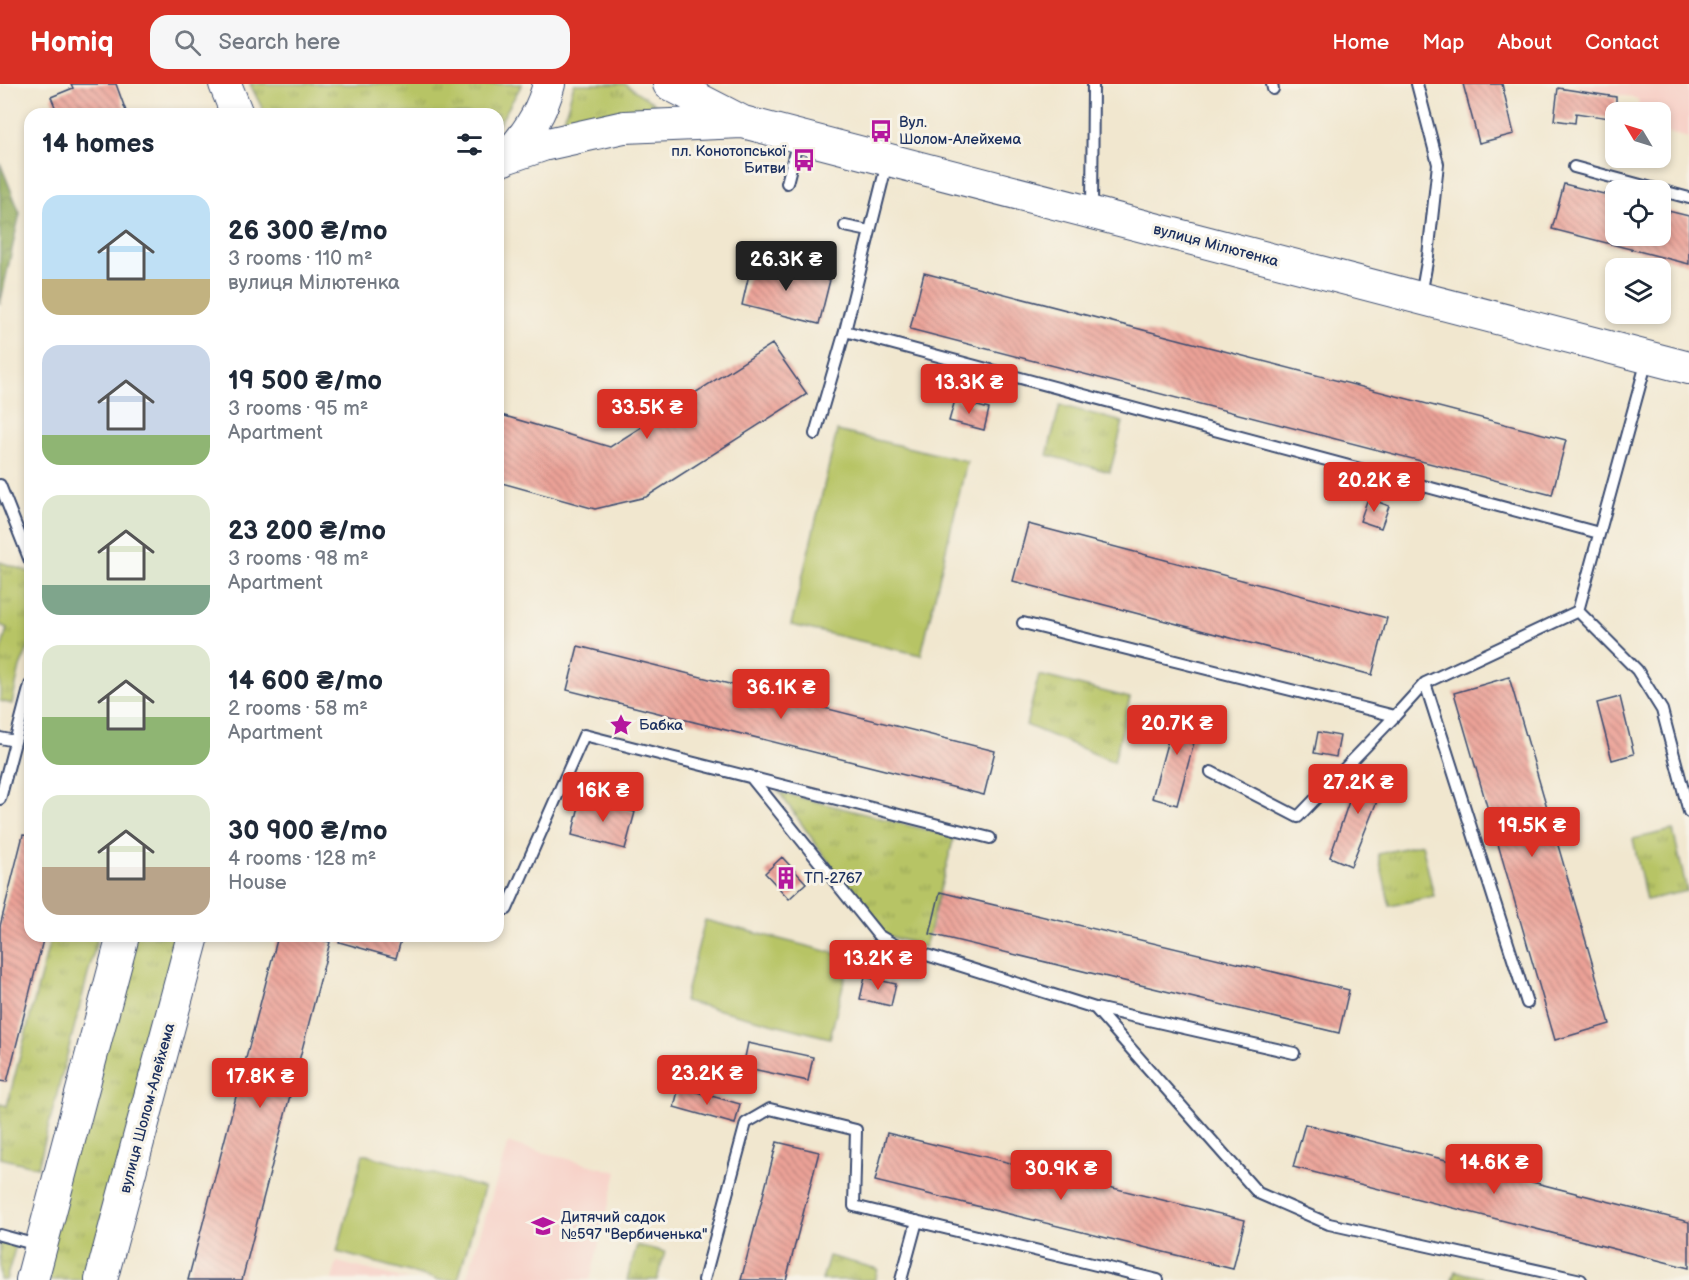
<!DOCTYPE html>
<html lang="en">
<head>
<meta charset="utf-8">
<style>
  body { margin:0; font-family:"Balsamiq Sans",sans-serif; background:#f6f6f7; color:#1f2937; height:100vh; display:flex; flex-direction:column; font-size:22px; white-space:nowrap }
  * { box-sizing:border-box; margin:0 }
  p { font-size:20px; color:#747a83 }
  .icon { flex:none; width:33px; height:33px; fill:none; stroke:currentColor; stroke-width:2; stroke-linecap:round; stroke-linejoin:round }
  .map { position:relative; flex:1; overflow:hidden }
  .panel { position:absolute; left:24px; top:24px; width:480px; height:834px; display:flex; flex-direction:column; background:#fff; border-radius:18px; box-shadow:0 3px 9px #0003 }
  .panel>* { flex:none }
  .needle { width:39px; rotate:308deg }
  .buttons { position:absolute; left:1605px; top:18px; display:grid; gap:12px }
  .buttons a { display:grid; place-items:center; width:66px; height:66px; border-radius:12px; background:#fff; box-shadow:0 3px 9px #0003; font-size:30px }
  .price { position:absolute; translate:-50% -51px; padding:0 14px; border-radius:6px; background:#d93025; color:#fff; font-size:20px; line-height:39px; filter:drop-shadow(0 2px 3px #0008) }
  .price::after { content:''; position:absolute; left:50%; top:36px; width:18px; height:14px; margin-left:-9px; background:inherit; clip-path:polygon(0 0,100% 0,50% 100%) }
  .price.on { background:#222; color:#fff }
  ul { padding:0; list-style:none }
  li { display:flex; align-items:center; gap:18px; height:150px; padding:0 18px }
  li span { display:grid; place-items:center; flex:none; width:168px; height:120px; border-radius:18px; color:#555 }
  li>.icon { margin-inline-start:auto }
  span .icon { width:72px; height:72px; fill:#fffc; stroke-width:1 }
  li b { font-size:26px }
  h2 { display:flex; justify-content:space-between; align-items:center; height:72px; padding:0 18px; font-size:26px }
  header { display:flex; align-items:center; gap:36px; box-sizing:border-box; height:84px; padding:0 30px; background:#d93025; color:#fff }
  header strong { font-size:28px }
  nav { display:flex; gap:33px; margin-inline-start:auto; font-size:21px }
  .search { width:420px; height:54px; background:#f6f6f7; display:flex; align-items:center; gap:15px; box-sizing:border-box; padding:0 21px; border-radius:18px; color:#747a83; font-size:22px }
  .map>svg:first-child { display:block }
  .built { fill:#f7d1c8 }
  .grass { fill:url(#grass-tufts); stroke:#697a62; stroke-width:1.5 }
  .forest { fill:url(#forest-crowns); stroke:#566c5c; stroke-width:1.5 }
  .garden { fill:#b7c465; stroke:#697a62; stroke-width:1.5 }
  .building { fill:url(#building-back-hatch) }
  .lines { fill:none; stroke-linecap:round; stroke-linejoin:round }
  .lane-casing { stroke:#3b4b6f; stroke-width:14 }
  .secondary-casing { stroke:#3b4b6f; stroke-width:34 }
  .lane { stroke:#fff; stroke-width:10 }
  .secondary { stroke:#fff; stroke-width:32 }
  .labels { text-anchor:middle; stroke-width:6; stroke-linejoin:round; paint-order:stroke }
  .poi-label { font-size:15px; fill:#1b2f5e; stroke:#f7f3e8; text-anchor:start }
  .street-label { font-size:15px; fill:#1b2f5e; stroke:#f7f3e8 }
</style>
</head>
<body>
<header>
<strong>Homiq</strong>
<div class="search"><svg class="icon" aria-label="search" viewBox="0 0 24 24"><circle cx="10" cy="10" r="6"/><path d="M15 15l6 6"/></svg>Search here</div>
<nav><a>Home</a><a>Map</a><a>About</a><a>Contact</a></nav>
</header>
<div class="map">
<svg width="1689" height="1196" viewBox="0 0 1689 1196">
  <defs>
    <pattern id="grass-tufts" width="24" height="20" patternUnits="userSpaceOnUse" patternTransform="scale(1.5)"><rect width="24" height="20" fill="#b7c465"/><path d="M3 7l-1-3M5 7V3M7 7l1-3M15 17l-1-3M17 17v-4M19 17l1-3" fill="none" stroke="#94a056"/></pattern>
    <pattern id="forest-crowns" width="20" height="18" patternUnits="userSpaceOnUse" patternTransform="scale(1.5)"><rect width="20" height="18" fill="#91aa5a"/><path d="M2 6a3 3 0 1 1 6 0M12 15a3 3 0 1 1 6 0" fill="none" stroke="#768b4e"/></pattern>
    <pattern id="building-back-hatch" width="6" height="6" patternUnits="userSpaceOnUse" patternTransform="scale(1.5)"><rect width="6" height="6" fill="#eca297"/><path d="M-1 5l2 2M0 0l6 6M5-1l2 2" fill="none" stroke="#be847e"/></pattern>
  </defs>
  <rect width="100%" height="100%" fill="#f7f3e8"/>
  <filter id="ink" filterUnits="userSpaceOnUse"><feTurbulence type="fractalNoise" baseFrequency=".0167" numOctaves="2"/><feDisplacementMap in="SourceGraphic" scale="12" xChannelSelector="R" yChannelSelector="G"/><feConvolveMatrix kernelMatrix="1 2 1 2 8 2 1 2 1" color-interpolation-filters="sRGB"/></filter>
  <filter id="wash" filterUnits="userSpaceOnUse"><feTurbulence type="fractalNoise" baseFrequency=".008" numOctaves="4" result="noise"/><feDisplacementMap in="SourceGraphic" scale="24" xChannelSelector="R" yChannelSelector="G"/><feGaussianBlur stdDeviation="1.35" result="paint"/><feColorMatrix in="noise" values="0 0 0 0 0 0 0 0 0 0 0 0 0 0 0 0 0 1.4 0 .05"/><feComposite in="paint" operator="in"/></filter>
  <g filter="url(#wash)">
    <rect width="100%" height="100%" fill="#f1e7cf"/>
    <path class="built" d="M 1570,0 L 1689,0 L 1689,54 L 1661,47 L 1660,28 L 1639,28 L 1638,15 Z
      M 508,1059 L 617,1088 L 590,1196 L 466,1196 Z
      M 337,1178 L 409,1196 L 332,1196 Z"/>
    <path class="grass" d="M 250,0 L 522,0 L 498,42 L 498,30 L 265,30 Z
      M 574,0 L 625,0 L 658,22 L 605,29 L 563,39 Z
      M 1060,321 L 1123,338 L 1110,388 L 1047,371 Z
      M 0,478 L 30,488 L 30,560 L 20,583 L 12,620 L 0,617 L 0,570 L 7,544 L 0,541 Z
      M 1039,591 L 1130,614 L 1114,678 L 1026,641 Z
      M 779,708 L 954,753 L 925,863 L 879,849 Z
      M 1673,746 L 1687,807 L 1646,816 L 1633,755 Z
      M 1422,760 L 1434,812 L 1390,822 L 1378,770 Z
      M 51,852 L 98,852 L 38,1083 L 0,1074 L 0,1020 L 7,1022 Z
      M 123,852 L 193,852 L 101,1196 L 33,1196 Z
      M 0,1157 L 16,1161 L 6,1196 L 0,1196 Z
      M 637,1161 L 665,1168 L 657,1196 L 627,1196 Z
      M 829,1172 L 878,1185 L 875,1196 L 822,1196 Z
      M 1455,1187 L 1493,1196 L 1452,1196 Z"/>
    <path class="forest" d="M 0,79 L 20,129 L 0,220 Z"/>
    <path class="garden" d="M 837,347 L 967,377 L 921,571 L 791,541 Z
      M 705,836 L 850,873 L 830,954 L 684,917 Z
      M 363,1070 L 484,1104 L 458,1196 L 439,1196 L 337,1168 Z"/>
    <g id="blocks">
      <path class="building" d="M 71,0 L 116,0 L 127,30 L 58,30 L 51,13 L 73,4 Z
        M 1463,0 L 1502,0 L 1514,50 L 1479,59 Z
        M 1558,4 L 1616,13 L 1616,35 L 1576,29 L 1575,39 L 1554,36 Z
        M 1564,100 L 1616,113 L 1616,152 L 1660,152 L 1660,125 L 1689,132 L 1689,180 L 1552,145 Z
        M 752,177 L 830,196 L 819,240 L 742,221 Z
        M 924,189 L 1566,356 L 1552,411 L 910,245 Z
        M 772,260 L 807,310 L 646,413 L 595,425 L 498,398 L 498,330 L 610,363 Z
        M 955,316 L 989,325 L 984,346 L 949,337 Z
        M 1368,414 L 1389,422 L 1381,444 L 1360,437 Z
        M 1028,440 L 1387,534 L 1372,591 L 1013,497 Z
        M 578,562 L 995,667 L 984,711 L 567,606 Z
        M 1509,593 L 1610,940 L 1555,956 L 1454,609 Z
        M 1620,613 L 1634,670 L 1612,676 L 1597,619 Z
        M 1177,623 L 1202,629 L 1177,721 L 1152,714 Z
        M 1318,648 L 1340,652 L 1336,673 L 1314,669 Z
        M 1371,680 L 1387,692 L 1351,782 L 1330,773 L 1356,697 Z
        M 581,714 L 635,728 L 625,765 L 572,751 Z
        M 23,751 L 30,752 L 30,852 L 44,852 L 7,998 L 0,997 L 0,842 Z
        M 782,773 L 806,799 L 789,815 L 765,789 Z
        M 940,808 L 1349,906 L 1339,949 L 930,850 Z
        M 278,852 L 306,852 L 330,858 L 242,1196 L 188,1196 Z
        M 340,852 L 389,852 L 401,856 L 396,874 L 339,858 Z
        M 865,893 L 896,900 L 891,922 L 860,915 Z
        M 748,959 L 813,973 L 808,997 L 743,983 Z
        M 679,1003 L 740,1020 L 735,1040 L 674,1023 Z
        M 1305,1040 L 1689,1138 L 1689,1184 L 1293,1083 Z
        M 887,1049 L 1245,1136 L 1233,1185 L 875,1097 Z
        M 777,1058 L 819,1068 L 786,1196 L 741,1196 Z"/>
    </g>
  </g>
  <g filter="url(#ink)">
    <use href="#blocks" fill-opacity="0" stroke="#3b4b6f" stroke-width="1.5"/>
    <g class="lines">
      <g class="lane-casing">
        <path id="lane" d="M 1272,0 L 1273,5
          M 1417,0 L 1438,80 L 1428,172 L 1421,212
          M 1574,83 L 1689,114
          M 787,99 L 798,56
          M 1092,125 L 1093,0
          M 845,142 L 869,147
          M 845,247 L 1599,449
          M 815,350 L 845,247 L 887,79
          M 0,401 L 30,477
          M 1578,527 L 1637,586 L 1662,626 L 1689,728
          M 1023,539 L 1395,632 L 1425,599 L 1578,527 L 1647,276
          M 1425,599 L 1527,919
          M 0,654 L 15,657
          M 1211,688 L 1298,733 L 1395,632
          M 750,692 L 878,851 L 895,861 L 1095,924 L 1258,1109 L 1329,1140 L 1581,1196
          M 0,715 L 30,601
          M 498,823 L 507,825 L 584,651 L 990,754
          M 1096,924 L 1294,969
          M 0,1151 L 37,1161
          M 704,1196 L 746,1039 L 770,1025 L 856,1046 L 854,1122 L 1158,1196
          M 901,1196 L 917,1137"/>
      </g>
      <g class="secondary-casing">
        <path id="secondary" d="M 225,0 L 237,30
          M 669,0 L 743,38 L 1689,284
          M 505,74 L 543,61 L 624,43 L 742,38
          M 504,75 C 524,55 542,29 549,0
          M 32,1196 L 123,852
          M 101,1196 L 193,852"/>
      </g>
      <use href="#lane" class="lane"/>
      <use href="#secondary" class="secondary"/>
    </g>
  </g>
  <defs>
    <g id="bus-bare" transform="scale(1.8)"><path d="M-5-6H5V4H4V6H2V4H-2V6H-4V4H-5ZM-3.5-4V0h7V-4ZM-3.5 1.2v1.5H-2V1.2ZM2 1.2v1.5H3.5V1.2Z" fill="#b5179e" stroke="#f7f3e8" stroke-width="2.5" paint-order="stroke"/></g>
    <g id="sight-bare" transform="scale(1.8)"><path d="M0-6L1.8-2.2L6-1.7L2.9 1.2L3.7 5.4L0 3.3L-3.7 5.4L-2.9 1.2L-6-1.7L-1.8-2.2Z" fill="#b5179e" stroke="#f7f3e8" stroke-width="2.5" paint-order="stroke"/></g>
    <g id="building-bare" transform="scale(1.8)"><path d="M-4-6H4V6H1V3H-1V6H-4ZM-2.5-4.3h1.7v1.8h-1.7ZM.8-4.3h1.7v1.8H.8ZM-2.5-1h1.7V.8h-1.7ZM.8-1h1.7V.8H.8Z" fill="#b5179e" stroke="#f7f3e8" stroke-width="2.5" paint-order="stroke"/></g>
    <g id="school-bare" transform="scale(1.8)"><path d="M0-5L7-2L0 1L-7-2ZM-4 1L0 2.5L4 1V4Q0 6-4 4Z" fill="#b5179e" stroke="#f7f3e8" stroke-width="2.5" paint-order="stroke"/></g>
  </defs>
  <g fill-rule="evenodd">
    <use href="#bus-bare" x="881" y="47"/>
    <use href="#bus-bare" x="804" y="76"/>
    <use href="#sight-bare" x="621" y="641"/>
    <use href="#building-bare" x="786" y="794"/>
    <use href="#school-bare" x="543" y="1142"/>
  </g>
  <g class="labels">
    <g class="poi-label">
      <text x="899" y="43">Вул.<tspan x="899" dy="17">Шолом-Алейхема</tspan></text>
      <text x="786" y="72" text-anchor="end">пл. Конотопської<tspan x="786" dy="17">Битви</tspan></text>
      <text x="639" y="646">Бабка</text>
      <text x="804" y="799">ТП-2767</text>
      <text x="561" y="1138">Дитячий садок<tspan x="561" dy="17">№597 "Вербиченька"</tspan></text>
    </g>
    <g class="street-label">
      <text transform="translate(1216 161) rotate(15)" y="5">вулиця Мілютенка</text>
      <text transform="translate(147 1024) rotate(-75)" y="5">вулиця Шолом-Алейхема</text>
    </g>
  </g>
</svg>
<div class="buttons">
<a><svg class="needle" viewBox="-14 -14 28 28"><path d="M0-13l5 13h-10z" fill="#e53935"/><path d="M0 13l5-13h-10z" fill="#747a83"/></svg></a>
<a><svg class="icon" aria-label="locate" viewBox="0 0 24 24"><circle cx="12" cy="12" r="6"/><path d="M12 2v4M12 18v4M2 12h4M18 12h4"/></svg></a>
<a><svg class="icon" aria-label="layers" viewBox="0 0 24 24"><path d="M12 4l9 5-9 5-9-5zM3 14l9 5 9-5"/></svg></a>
</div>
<b class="price on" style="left:786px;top:208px">26.3K ₴</b>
<b class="price" style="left:969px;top:331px">13.3K ₴</b>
<b class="price" style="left:647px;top:356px">33.5K ₴</b>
<b class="price" style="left:1374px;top:429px">20.2K ₴</b>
<b class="price" style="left:781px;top:636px">36.1K ₴</b>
<b class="price" style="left:1177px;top:672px">20.7K ₴</b>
<b class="price" style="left:1358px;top:731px">27.2K ₴</b>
<b class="price" style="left:603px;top:739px">16K ₴</b>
<b class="price" style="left:1532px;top:774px">19.5K ₴</b>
<b class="price" style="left:878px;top:907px">13.2K ₴</b>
<b class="price" style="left:707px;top:1022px">23.2K ₴</b>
<b class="price" style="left:260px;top:1025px">17.8K ₴</b>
<b class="price" style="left:1494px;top:1111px">14.6K ₴</b>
<b class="price" style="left:1061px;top:1117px">30.9K ₴</b>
<section class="panel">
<h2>14 homes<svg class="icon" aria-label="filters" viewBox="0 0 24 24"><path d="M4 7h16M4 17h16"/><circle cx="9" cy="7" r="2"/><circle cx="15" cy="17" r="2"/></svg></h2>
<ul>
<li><span style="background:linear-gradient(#bfe0f5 70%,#c2b280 0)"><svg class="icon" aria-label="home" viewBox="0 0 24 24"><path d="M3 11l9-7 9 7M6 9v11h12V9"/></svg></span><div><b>26 300 ₴/mo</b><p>3 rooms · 110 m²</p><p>вулиця Мілютенка</p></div></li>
<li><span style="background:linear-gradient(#c9d6e8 75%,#8fb573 0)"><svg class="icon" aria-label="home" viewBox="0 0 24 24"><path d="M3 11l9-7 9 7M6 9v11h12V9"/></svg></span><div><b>19 500 ₴/mo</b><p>3 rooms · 95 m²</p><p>Apartment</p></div></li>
<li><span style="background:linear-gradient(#dfe7d0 75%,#7fa58c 0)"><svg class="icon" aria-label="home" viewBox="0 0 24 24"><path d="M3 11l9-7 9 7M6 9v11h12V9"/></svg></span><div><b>23 200 ₴/mo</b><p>3 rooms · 98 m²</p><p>Apartment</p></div></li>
<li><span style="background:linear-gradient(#dfe7d0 60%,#8fb573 0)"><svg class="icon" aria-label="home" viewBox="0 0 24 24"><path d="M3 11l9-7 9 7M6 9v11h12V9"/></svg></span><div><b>14 600 ₴/mo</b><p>2 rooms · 58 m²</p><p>Apartment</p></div></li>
<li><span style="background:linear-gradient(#dfe7d0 60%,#b9a48a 0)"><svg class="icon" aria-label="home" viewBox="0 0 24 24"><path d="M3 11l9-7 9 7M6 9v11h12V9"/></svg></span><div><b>30 900 ₴/mo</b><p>4 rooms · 128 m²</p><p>House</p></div></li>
</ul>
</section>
</div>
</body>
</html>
